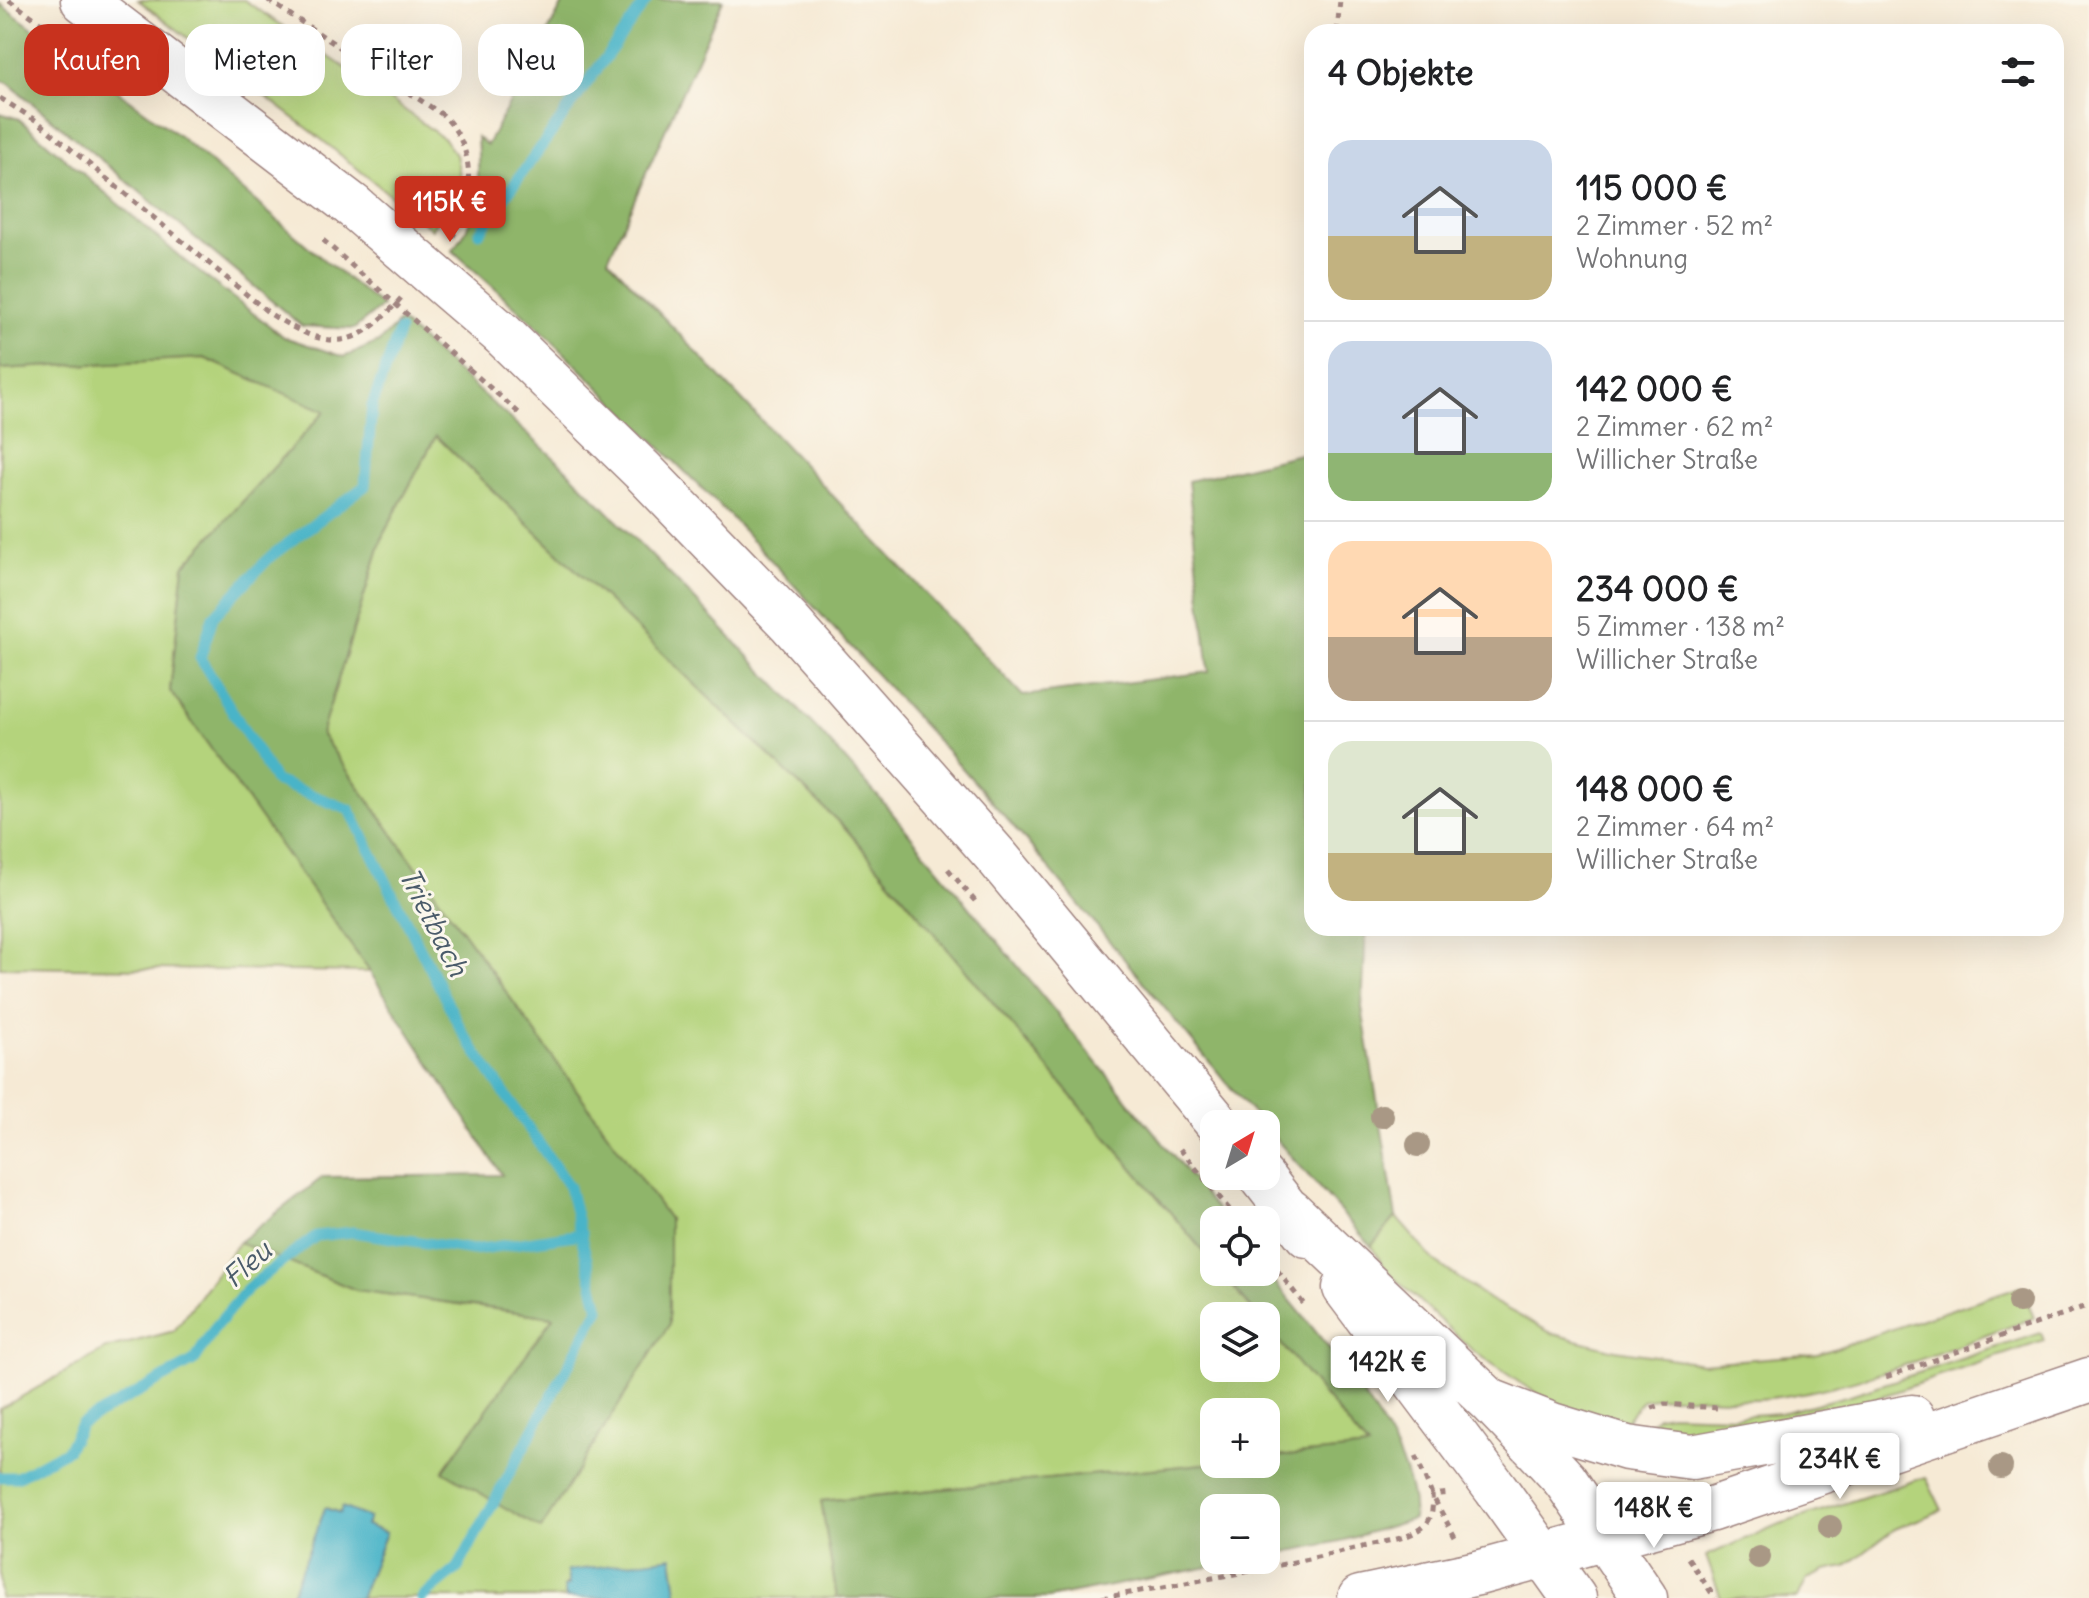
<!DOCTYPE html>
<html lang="de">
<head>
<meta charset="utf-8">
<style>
  body { margin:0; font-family:Delius,sans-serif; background:#f2f2f2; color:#202124; height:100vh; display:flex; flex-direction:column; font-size:30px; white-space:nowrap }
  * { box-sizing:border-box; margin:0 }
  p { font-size:26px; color:#757577 }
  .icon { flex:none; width:44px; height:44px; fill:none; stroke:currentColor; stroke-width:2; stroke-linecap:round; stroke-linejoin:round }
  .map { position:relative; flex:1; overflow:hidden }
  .side { position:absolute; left:1304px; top:24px; width:760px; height:912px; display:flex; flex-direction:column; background:#fff; border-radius:24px; box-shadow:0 8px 32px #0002 }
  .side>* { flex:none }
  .banner { position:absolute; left:24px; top:24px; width:760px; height:72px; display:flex; gap:16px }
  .needle { width:52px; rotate:38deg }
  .tools { position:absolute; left:1200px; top:1110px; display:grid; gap:16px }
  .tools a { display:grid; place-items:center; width:80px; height:80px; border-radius:16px; background:#fff; box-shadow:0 8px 32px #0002; font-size:40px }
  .price { position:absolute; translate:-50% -68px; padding:0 18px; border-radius:8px; background:#fff; color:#222; font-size:26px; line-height:52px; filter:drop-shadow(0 2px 4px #0008) }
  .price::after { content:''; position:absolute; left:50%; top:48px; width:24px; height:18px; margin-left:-12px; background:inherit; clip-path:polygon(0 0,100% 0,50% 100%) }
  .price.selected { background:#c8321e; color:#fff }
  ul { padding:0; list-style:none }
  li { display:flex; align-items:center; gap:24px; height:200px; padding:0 24px }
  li+li { border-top:2px solid #e0e0e0 }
  li span { display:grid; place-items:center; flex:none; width:224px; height:160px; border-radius:24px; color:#555 }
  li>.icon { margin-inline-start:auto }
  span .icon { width:96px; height:96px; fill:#fffc; stroke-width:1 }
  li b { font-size:34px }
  h2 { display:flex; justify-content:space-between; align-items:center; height:96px; padding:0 24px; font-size:34px }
  .chip { padding:0 28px; border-radius:24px; background:#fff; box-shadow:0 8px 32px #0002; font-size:28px; line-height:72px }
  .chip.selected { background:#c8321e; color:#fff }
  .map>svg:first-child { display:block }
  .green { fill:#b4d37b; stroke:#7f7953; stroke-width:2 }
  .forest { fill:#8fb56b; stroke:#6c6a4b; stroke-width:2 }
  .water { fill:#4ab4c8; stroke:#4a6a7a; stroke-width:2 }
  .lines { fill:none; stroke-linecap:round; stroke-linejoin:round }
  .stream { stroke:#4ab4c8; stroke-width:11 }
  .secondary-casing { stroke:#a08480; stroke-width:47 }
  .path { stroke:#a08480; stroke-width:5; stroke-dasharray:6 6; stroke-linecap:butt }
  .secondary { stroke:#fff; stroke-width:44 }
  .secondary-bridge-casing { stroke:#a08480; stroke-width:47; stroke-linecap:butt }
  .path-bridge { stroke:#a08480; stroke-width:5; stroke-dasharray:6 6; stroke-linecap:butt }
  .secondary-bridge { stroke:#fff; stroke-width:44 }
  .tree { fill:#a99885 }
  .labels { text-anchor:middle; stroke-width:6; stroke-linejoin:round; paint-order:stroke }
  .water-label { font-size:28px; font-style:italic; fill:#4a5b6a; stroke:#fbf7ec }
</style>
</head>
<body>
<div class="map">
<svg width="2089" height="1598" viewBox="0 0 2089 1598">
  <rect width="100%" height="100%" fill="#fbf7ec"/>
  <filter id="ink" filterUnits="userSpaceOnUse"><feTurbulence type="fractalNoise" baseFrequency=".0125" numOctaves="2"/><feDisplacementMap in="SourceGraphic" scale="16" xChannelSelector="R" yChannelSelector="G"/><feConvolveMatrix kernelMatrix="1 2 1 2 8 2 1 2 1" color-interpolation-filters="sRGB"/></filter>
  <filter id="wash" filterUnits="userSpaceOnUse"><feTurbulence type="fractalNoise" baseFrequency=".006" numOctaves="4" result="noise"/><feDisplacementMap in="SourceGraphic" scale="32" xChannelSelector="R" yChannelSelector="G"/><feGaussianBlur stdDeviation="1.8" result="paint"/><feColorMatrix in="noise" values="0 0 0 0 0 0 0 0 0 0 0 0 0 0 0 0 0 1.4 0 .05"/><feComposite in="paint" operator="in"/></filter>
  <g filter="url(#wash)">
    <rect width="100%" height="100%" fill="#f6ead5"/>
    <path class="green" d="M 138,0 L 244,0 L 368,83 L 444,139 L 456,155 L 460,175 L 432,229 L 311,131 Z
      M 204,358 L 326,411 L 184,566 L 170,691 L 370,972 L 0,967 L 0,369 Z
      M 436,436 L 847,830 L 1214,1264 L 1214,1272 L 1220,1272 L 1258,1316 L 1214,1316 L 1214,1368 L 1266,1368 L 1266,1326 L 1369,1448 L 1266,1458 L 1266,1412 L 1214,1412 L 1214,1463 L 821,1501 L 837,1598 L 678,1598 L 672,1558 L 568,1572 L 569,1582 L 564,1587 L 566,1598 L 360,1598 L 386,1533 L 366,1525 L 368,1518 L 340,1513 L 326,1508 L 290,1598 L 0,1598 L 0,1409 L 106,1349 L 174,1331 L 239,1242 L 356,1290 L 554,1317 L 443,1471 L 669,1219 L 321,734 L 383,535 Z
      M 1396,1217 L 1434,1261 L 1492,1301 L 1553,1334 L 1615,1350 L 1702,1363 L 1818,1354 L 2021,1286 L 2034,1318 C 1950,1347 1859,1388 1770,1398 C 1727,1403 1684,1392 1642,1400 L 1620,1429 L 1578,1418 L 1520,1383 L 1471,1349 L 1388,1272 L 1371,1246 Z
      M 2041,1333 L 2044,1341 L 1826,1415 L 1703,1436 L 1648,1432 L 1649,1424 L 1657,1416 L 1669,1414 L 1734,1416 L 1781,1413 L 1850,1395 Z
      M 1926,1477 L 1942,1510 L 1895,1529 L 1845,1567 L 1825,1571 L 1807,1579 L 1798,1598 L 1721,1598 L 1706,1556 L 1777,1525 Z"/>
    <path class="forest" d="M 565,0 L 723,0 L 608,259 L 1023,696 L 1209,672 L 1188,481 L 1312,451 L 1312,928 L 1366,928 L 1362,1008 L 1396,1217 L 1371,1246 L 1266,1128 L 1266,1124 L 1262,1124 L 1241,1100 L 1028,843 L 949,753 L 730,516 L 540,329 L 452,250 C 480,221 480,174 477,137 L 487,145 Z
      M 0,4 L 179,136 L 325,261 L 382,306 L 354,329 L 302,326 L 8,83 L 0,80 Z
      M 0,113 L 19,119 L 185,261 L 284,337 L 344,357 L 379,342 L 400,321 L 561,464 L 707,612 L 819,731 L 883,802 L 1177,1160 L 1225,1220 L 1214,1220 L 1214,1264 L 847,830 L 436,436 L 383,535 L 321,734 L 669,1219 L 669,1325 L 541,1529 L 443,1471 L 553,1317 L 356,1290 L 239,1242 L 323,1177 L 502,1175 L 370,972 L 170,691 L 184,566 L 325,411 L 204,358 L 0,369 Z
      M 1266,1271 C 1310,1326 1421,1448 1413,1519 L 1345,1540 L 1266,1556 L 1266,1508 L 1214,1508 L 1214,1560 L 1246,1560 L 1048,1598 L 837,1598 L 821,1501 L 1214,1463 L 1266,1464 L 1266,1458 L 1368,1448 L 1266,1326 L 1266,1316 L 1258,1316 L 1220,1272 Z"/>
    <path class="water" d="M 342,1507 L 369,1518 L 366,1525 L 386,1533 L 360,1598 L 290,1598 L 325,1508 L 340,1513 Z
      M 672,1557 L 678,1598 L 566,1598 L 564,1587 L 569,1586 L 567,1571 Z"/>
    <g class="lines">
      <path class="stream" d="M 479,233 L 647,0
        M 399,331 L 372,406 L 365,486 L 271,556 L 213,617 L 200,658 L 275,781 L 350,810 L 463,1033 L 569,1187 L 599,1309 L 458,1568 L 422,1598
        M 0,1477 L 17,1477 L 67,1450 L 81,1424 L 194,1361 L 216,1326 L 249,1287 L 316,1236 L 353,1232 L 473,1250 L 582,1234"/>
    </g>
  </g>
  <g filter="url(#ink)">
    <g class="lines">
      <g class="secondary-casing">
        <path id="secondary" d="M 83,0 L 353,206
          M 502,334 L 643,471 L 790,623 L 997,857 L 1218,1124
          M 1261,1176 L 1307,1235
          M 1290,1211 L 1490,1401 L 1541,1454 L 1565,1480 L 1645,1598
          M 1345,1288 L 1496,1489 L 1574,1598
          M 1490,1401 L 1552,1425 L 1627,1448 L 1692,1457 L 1912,1417
          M 1360,1598 L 1478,1573 L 1712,1509 L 2089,1380"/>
      </g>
      <path class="path" d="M 9,0 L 54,32
        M 268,0 L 443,115 C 478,150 473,197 452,238
        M 1337,32 L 1340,0
        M 0,98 L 37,121 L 269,313 C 328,351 355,352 401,298
        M 469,369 L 519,413
        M 948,869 L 975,901
        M 1180,1149 L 1238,1220
        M 1270,1261 L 1306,1307
        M 1886,1377 L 2089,1305
        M 1652,1408 L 1665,1404 L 1717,1408
        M 1416,1456 L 1432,1495 L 1455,1537
        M 1688,1558 L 1715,1598
        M 1102,1598 C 1189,1582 1277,1568 1363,1546 C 1381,1542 1406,1540 1422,1528 C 1433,1520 1433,1507 1432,1495 L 1449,1493"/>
      <use href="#secondary" class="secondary"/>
      <g class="secondary-bridge-casing">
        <path id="secondary-bridge" d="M 353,206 L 502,334"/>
      </g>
      <path class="path-bridge" d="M 323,240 L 469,369"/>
      <use href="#secondary-bridge" class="secondary-bridge"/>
    </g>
    <g class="tree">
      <circle cx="1382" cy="1116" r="12"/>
      <circle cx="1418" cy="1145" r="12"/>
      <circle cx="2019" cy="1302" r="12"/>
      <circle cx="2001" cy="1467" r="12"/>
      <circle cx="1830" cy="1527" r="12"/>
      <circle cx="1759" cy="1557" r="12"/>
    </g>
  </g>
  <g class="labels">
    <g class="water-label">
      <text transform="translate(434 922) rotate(63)" y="10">Trietbach</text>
      <text transform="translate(247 1264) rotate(-42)" y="10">Fleu</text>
    </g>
  </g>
</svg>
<div class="tools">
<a><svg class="needle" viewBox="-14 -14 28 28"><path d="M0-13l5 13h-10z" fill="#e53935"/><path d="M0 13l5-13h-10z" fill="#757577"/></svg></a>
<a><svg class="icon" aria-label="locate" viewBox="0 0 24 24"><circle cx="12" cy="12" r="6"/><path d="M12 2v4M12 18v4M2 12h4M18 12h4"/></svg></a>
<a><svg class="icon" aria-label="layers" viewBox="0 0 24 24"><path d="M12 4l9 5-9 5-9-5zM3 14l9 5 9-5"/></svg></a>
<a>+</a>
<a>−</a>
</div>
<b class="price selected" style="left:450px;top:244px">115K €</b>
<b class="price" style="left:1388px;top:1404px">142K €</b>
<b class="price" style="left:1840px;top:1501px">234K €</b>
<b class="price" style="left:1654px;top:1550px">148K €</b>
<div class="banner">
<a class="chip selected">Kaufen</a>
<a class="chip">Mieten</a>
<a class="chip">Filter</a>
<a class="chip">Neu</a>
</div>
<section class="side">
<h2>4 Objekte<svg class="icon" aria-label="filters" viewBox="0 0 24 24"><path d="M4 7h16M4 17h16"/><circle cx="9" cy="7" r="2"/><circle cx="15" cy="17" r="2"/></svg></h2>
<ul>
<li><span style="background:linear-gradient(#c9d6e8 60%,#c2b280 0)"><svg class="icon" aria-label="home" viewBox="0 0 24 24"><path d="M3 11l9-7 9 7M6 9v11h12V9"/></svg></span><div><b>115 000 €</b><p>2 Zimmer · 52 m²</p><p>Wohnung</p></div></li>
<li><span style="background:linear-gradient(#c9d6e8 70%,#8fb573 0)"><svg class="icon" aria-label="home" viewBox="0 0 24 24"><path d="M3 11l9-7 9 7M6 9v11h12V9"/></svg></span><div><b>142 000 €</b><p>2 Zimmer · 62 m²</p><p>Willicher Straße</p></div></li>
<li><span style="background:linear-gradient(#ffd9b3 60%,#b9a48a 0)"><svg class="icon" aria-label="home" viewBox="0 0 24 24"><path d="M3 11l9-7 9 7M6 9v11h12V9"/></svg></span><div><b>234 000 €</b><p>5 Zimmer · 138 m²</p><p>Willicher Straße</p></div></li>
<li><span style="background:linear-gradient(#dfe7d0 70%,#c2b280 0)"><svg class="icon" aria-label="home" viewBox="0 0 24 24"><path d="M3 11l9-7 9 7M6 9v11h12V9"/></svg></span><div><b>148 000 €</b><p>2 Zimmer · 64 m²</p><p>Willicher Straße</p></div></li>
</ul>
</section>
</div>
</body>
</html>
